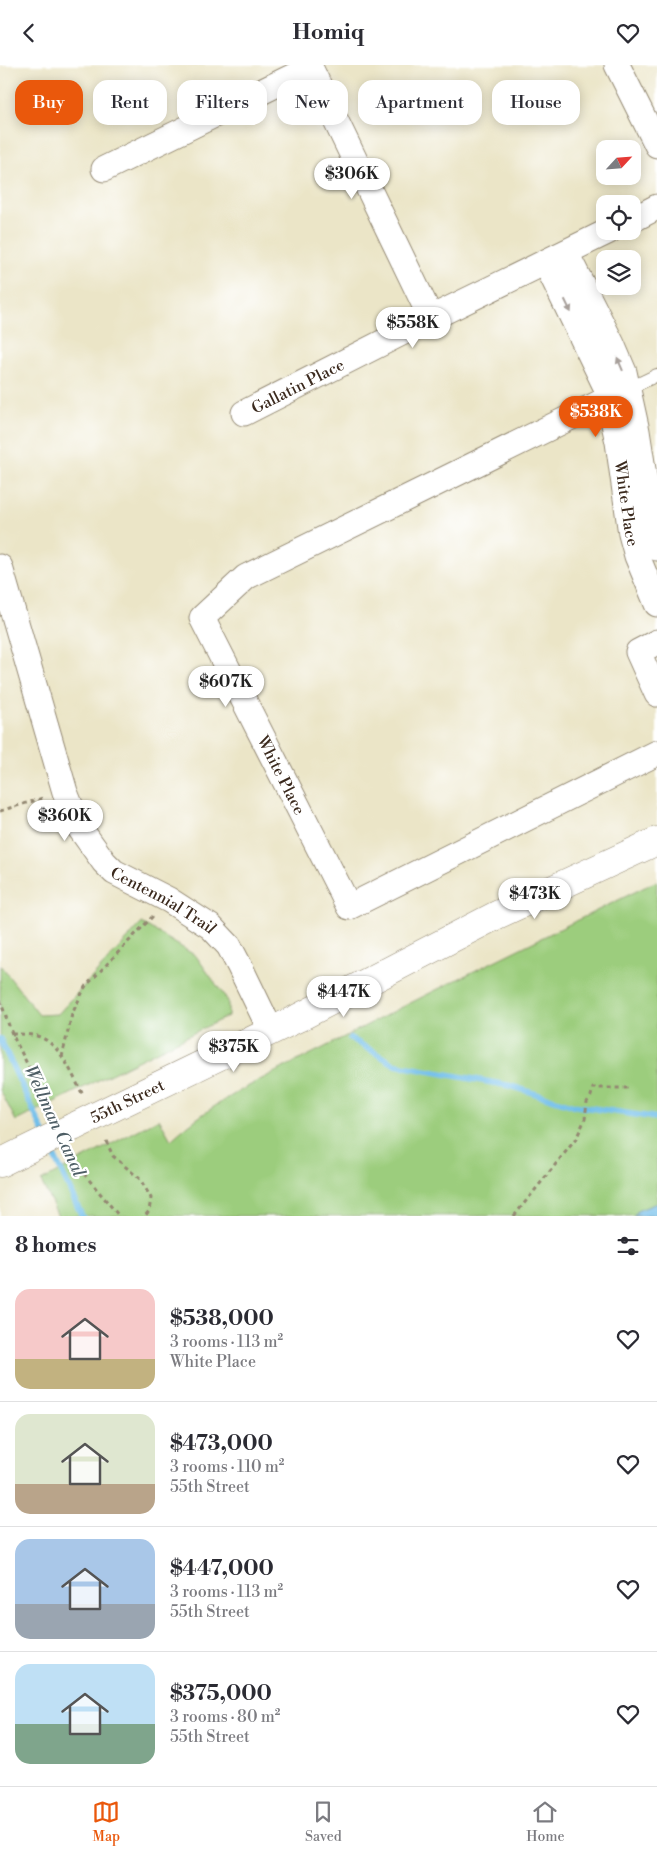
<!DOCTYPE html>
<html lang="en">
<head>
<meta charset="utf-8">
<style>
  body { margin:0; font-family:"Libre Bodoni",serif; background:#f7f7f7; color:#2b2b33; height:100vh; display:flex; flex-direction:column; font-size:19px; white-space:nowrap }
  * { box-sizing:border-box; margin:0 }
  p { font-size:16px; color:#7c7c81 }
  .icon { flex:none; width:28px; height:28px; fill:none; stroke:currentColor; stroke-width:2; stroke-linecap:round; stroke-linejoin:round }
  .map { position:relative; height:1151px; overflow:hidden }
  .panel { display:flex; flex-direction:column; background:#fff; flex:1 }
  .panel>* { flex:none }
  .banner { position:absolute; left:15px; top:15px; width:628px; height:45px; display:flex; gap:10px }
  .needle { width:32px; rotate:64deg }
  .tools { position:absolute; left:596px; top:75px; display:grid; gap:10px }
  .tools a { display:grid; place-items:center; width:45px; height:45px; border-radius:10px; background:#fff; box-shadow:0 2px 12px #0003; font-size:25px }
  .price { position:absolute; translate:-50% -42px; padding:0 11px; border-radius:18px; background:#fff; color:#222; font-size:16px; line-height:32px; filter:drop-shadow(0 1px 2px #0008) }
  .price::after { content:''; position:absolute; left:50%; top:30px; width:15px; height:11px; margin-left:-8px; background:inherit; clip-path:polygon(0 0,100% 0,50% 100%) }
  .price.selected { background:#ea580c; color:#fff }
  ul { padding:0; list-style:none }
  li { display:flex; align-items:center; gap:15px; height:125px; padding:0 15px }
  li+li { border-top:1px solid #e1e1e2 }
  li span { display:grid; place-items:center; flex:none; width:140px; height:100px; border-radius:15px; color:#555 }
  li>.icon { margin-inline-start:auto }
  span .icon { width:60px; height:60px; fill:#fffc; stroke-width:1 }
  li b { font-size:21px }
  h2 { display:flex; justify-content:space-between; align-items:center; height:60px; padding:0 15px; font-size:21px }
  .chip { padding:0 18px; border-radius:15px; background:#fff; box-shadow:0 2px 12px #0003; font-size:18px; line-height:45px }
  .chip.selected { background:#ea580c; color:#fff }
  header { display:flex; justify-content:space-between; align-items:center; height:65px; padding:0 15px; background:#fff; font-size:22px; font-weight:700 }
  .menu { display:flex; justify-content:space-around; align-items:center; height:70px; border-top:1px solid #e1e1e2; background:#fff; font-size:14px; color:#7c7c81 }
  .menu a { display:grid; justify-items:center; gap:2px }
  .menu .selected { color:#ea580c }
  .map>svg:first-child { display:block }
  .green { fill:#9ccd7d; stroke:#6c7c4e }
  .water { fill:#70beea; stroke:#567484 }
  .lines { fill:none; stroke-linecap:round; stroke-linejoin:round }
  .stream { stroke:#70beea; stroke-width:6 }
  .lane-casing { stroke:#938872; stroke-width:14 }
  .street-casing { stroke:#938872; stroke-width:27 }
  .secondary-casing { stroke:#938872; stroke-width:29 }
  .path { stroke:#938872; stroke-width:3; stroke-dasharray:4 4; stroke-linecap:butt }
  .lane { stroke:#fff; stroke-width:12 }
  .street { stroke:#fff; stroke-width:25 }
  .secondary { stroke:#fff; stroke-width:28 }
  .secondary-bridge-casing { stroke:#938872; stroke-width:29; stroke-linecap:butt }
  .secondary-bridge { stroke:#fff; stroke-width:28 }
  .oneway { fill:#a79f9a }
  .labels { text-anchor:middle; stroke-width:4.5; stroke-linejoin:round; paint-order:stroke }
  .street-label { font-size:16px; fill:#3b2a1e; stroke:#fff }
  .water-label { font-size:18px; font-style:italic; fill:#4e5e65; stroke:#fff }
</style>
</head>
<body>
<header><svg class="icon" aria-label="back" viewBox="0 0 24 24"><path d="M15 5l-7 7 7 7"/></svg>Homiq<svg class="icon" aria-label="heart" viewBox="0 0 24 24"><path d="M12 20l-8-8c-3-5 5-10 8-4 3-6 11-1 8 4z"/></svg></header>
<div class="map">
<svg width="657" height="1151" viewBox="0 0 657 1151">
  <rect width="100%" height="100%" fill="#fff"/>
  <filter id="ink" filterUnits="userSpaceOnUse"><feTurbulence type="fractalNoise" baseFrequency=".02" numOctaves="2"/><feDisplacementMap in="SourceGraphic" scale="10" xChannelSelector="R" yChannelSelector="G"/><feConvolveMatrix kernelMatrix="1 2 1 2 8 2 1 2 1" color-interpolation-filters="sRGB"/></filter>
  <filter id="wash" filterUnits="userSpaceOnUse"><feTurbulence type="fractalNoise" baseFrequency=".0096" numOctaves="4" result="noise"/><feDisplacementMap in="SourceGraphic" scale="20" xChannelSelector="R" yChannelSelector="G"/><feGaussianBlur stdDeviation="1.12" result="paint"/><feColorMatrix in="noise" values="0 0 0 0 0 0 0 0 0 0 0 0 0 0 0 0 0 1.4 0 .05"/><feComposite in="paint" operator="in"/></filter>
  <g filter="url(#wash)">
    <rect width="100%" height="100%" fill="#ebe5c7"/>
    <path class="green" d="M 657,816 L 657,1151 L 58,1151 L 41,1116 L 159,1054 L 171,1075 C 215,1034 272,1009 325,982 C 435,924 546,871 657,816 Z
      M 142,858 L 196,891 L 228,936 L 228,951 L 16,1056 L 0,1025 L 0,900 L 39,950 L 58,949 Z"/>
    <path class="water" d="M 657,1138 L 657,1151 L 634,1151 L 637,1146 Z"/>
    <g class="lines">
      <path class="stream" d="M 350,973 L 396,1000 L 511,1021 L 571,1040 L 657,1053
        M 0,974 L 44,1068
        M 49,1080 L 82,1151"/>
    </g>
  </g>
  <g filter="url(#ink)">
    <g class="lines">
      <g class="lane-casing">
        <path id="lane" d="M 628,324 L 657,310"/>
      </g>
      <g class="street-casing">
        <g id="street">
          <path d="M 309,0 L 431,253"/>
          <path d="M 617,0 L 657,80"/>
          <path d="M 104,104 L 310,3"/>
          <path d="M 632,155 L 657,142"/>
          <path d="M 566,188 L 612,279 L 624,307 L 637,366 L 652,462 L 657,483"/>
          <path id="s1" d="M 546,198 L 606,322 L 618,377 L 631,469 L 637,491 L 657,539"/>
          <path id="s2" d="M 628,324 L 246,512 L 202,553 L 349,842 L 657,688"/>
          <path id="s3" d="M 244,348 L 431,253 L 609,166"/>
          <path id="s4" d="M 0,502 L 65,727 L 79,762 L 104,797 L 114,807 L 169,835 L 211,862 L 229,881 L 240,902 L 271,966"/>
          <path d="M 657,577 L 638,587 L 657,629"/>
        </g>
      </g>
      <g class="secondary-casing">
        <g id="secondary">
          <path id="s5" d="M 73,1062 L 298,953 L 497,850 L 657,776"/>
          <path d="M 0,1098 L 22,1087"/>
        </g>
      </g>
      <path class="path" d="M 0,746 L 43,733
        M 0,935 L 12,969 L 51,1046
        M 12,969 C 20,969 29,969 37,971 C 61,978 72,1010 83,1030
        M 62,992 L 72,949 L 85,922 L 153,851
        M 106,1076 L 113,1091 L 140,1114 L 151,1133 L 149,1146 L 145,1151
        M 72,1088 L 80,1104 L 119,1151
        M 514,1151 L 576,1074 L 585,1054 L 587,1037 L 591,1031 L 593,1023 L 628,1023"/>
      <use href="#lane" class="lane"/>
      <use href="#street" class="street"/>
      <use href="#secondary" class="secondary"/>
      <g class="secondary-bridge-casing">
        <path id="secondary-bridge" d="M 22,1087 L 73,1062"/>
      </g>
      <use href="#secondary-bridge" class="secondary-bridge"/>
    </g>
    <defs><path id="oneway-solid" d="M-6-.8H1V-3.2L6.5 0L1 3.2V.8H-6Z" transform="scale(1.25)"/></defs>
    <g class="oneway">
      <use href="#oneway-solid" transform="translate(568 241) rotate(64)"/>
      <use href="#oneway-solid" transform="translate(620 299) rotate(-113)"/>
    </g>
  </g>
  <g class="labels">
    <g class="street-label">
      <text dy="6" stroke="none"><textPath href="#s3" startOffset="60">Gallatin Place</textPath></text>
      <text dy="6" stroke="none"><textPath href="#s1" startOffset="256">White Place</textPath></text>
      <text dy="6" stroke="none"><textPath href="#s2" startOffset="662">White Place</textPath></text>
      <text dy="6" stroke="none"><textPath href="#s4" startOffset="386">Centennial Trail</textPath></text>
      <text dy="6" stroke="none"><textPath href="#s5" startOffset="60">55th Street</textPath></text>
    </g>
    <g class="water-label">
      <text transform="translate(55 1056) rotate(65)" y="6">Wellman Canal</text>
    </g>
  </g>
</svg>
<div class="tools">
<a><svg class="needle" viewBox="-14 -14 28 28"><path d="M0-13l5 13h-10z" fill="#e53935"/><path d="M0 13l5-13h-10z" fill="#7c7c81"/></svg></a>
<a><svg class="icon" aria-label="locate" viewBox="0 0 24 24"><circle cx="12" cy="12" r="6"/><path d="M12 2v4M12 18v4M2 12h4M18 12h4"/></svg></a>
<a><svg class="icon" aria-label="layers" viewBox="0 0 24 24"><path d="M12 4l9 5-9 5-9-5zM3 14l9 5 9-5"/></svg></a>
</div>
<b class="price" style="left:352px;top:135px">$306K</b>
<b class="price" style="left:413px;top:284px">$558K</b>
<b class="price selected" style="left:596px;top:373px">$538K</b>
<b class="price" style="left:226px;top:643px">$607K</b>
<b class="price" style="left:65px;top:777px">$360K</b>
<b class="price" style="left:535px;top:855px">$473K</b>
<b class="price" style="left:344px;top:953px">$447K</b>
<b class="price" style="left:234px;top:1008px">$375K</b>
<div class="banner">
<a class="chip selected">Buy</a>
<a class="chip">Rent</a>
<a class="chip">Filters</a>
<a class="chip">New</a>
<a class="chip">Apartment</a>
<a class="chip">House</a>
</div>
</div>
<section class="panel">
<h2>8 homes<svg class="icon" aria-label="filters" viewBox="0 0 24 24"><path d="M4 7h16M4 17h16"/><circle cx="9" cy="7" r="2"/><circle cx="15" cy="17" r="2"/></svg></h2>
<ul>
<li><span style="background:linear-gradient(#f6c9c9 70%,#c2b280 0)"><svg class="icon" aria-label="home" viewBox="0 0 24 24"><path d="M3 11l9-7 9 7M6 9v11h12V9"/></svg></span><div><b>$538,000</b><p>3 rooms · 113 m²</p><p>White Place</p></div><svg class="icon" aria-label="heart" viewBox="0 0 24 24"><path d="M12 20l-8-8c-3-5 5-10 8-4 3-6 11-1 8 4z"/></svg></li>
<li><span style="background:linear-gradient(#dfe7d0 70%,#b9a48a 0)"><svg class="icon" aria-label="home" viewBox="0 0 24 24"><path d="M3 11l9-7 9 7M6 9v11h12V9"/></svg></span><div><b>$473,000</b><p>3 rooms · 110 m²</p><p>55th Street</p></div><svg class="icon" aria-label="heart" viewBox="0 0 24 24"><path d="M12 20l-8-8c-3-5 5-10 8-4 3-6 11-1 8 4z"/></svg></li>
<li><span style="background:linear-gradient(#a9c7e8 65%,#9aa5b1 0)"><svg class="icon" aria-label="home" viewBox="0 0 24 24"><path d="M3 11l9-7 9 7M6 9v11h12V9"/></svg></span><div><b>$447,000</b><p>3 rooms · 113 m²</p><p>55th Street</p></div><svg class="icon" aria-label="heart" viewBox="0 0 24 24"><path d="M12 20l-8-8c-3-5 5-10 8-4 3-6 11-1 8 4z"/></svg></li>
<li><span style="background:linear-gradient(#bfe0f5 60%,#7fa58c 0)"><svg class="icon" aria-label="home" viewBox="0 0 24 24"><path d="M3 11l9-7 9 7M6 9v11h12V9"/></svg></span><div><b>$375,000</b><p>3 rooms · 80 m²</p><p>55th Street</p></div><svg class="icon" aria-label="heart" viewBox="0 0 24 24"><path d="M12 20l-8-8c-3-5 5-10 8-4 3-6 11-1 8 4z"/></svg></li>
</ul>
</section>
<nav class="menu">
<a class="selected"><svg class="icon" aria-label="map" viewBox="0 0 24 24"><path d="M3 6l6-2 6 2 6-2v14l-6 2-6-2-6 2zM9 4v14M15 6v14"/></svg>Map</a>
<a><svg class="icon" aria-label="saved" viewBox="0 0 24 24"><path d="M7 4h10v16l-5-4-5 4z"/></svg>Saved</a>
<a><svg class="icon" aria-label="home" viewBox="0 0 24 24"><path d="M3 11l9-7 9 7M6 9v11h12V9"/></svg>Home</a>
</nav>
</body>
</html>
